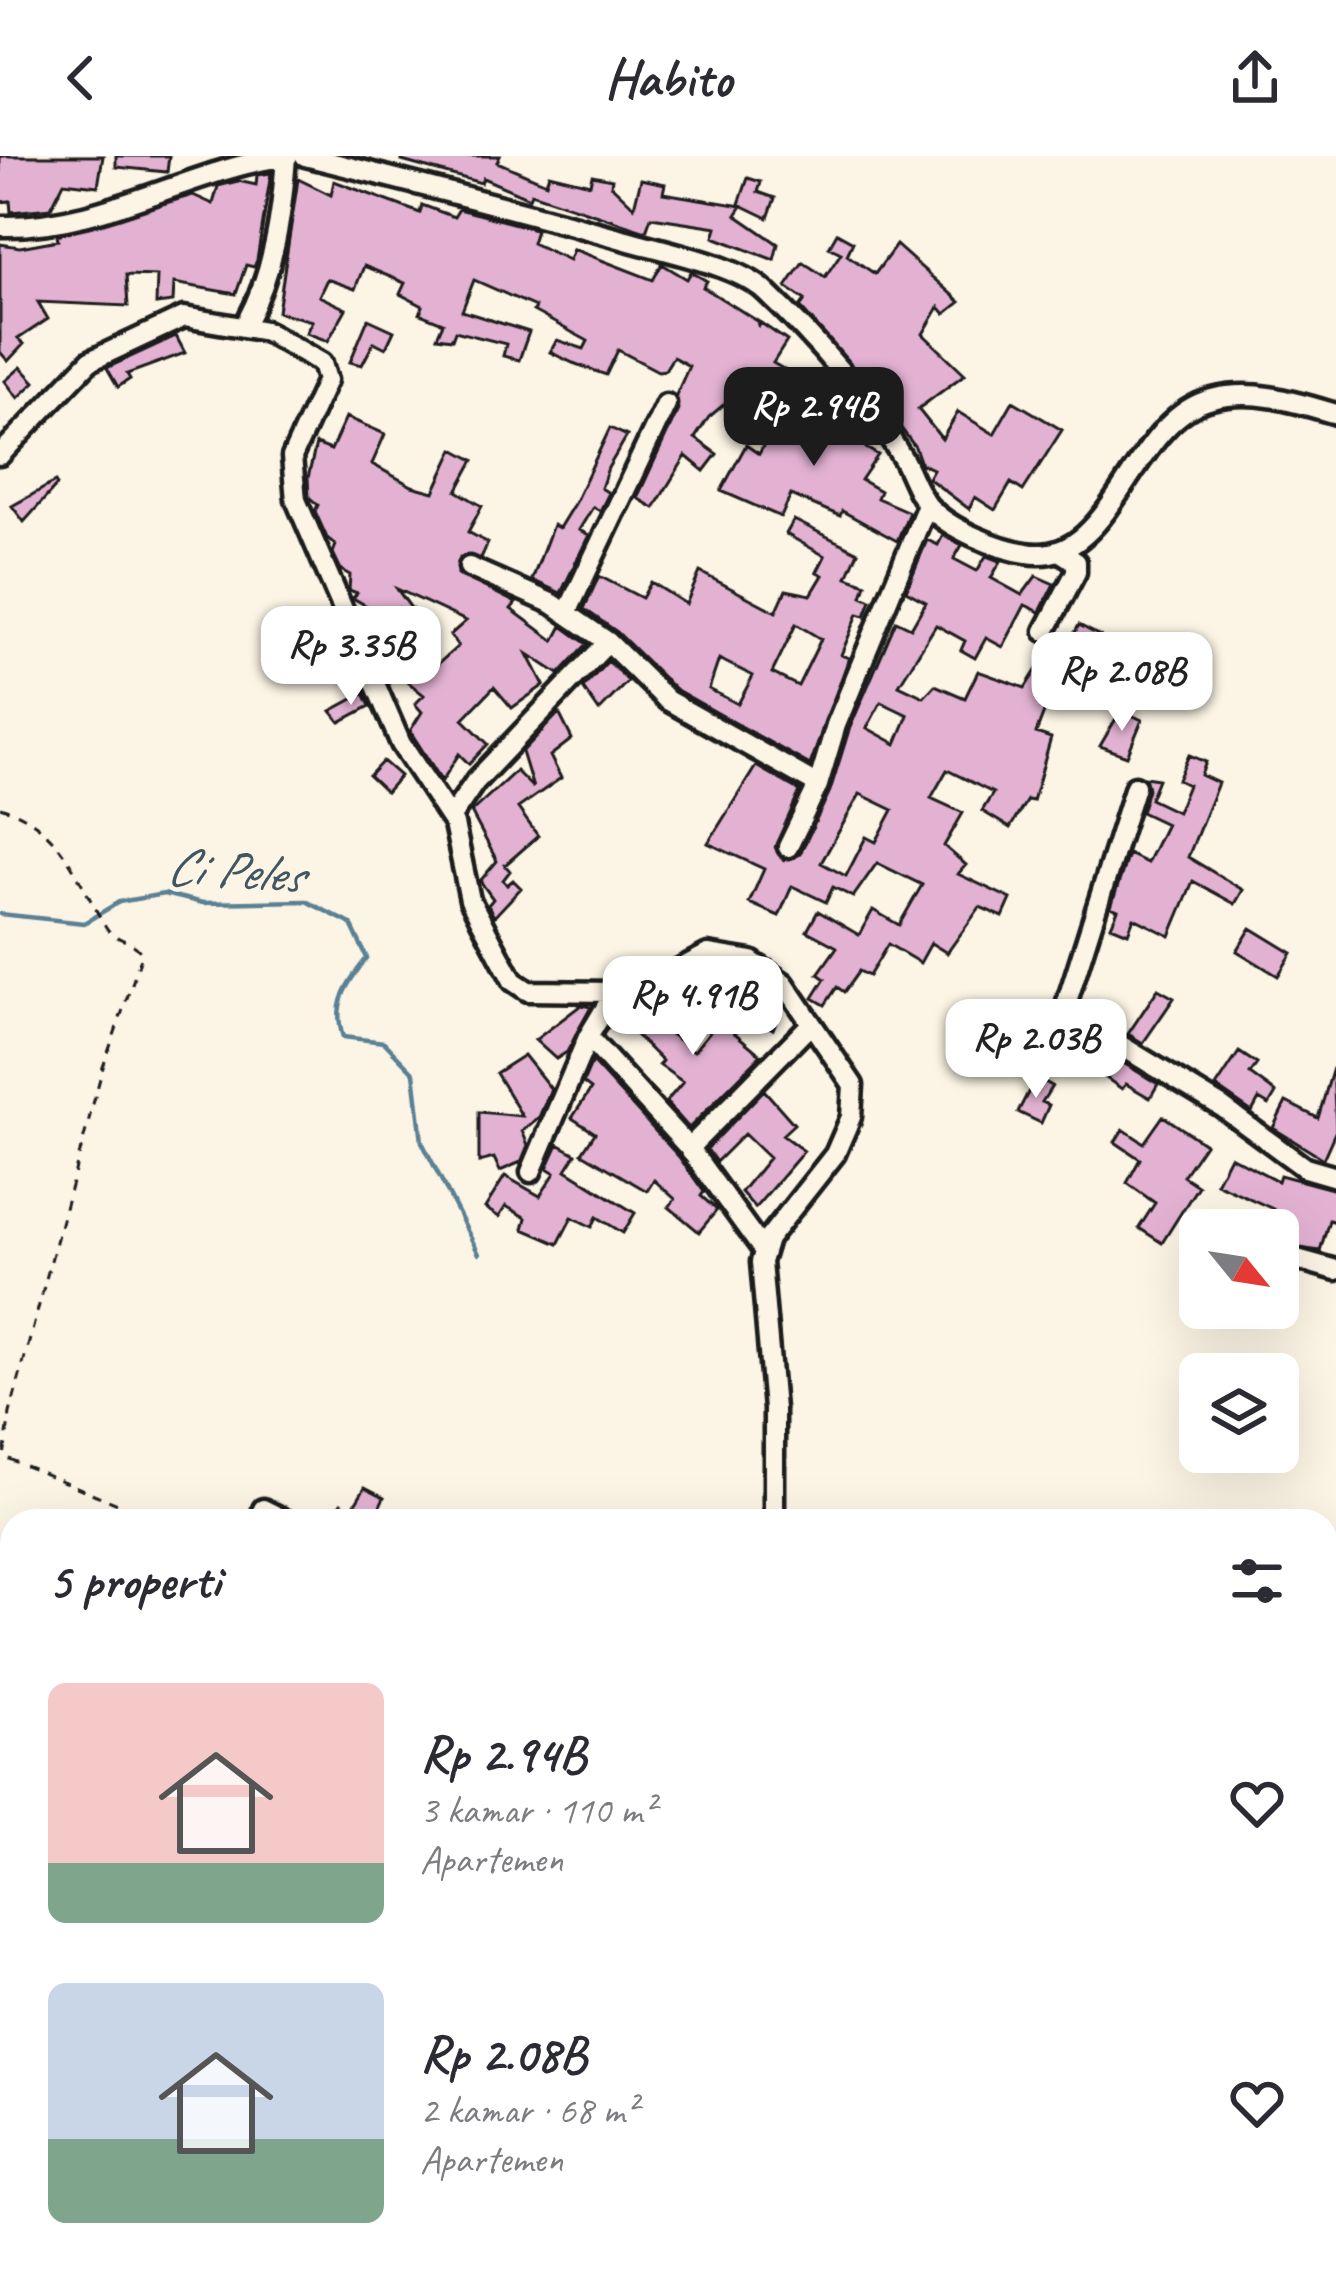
<!DOCTYPE html>
<html lang="id">
<head>
<meta charset="utf-8">
<style>
  body { margin:0; font-family:Caveat,sans-serif; background:#f2f2f3; color:#2b2b33; height:100vh; display:flex; flex-direction:column; font-size:45px; white-space:nowrap }
  * { box-sizing:border-box; margin:0 }
  p { font-size:39px; color:#7c7c81 }
  .icon { flex:none; width:66px; height:66px; fill:none; stroke:currentColor; stroke-width:2; stroke-linecap:round; stroke-linejoin:round }
  .map { position:relative; flex:1; overflow:hidden }
  .sheet { position:absolute; left:0px; top:1353px; width:1338px; height:768px; display:flex; flex-direction:column; background:#fff; border-radius:36px 36px 0 0; box-shadow:0 12px 48px #0002 }
  .sheet>* { flex:none }
  .needle { width:78px; rotate:120deg }
  .buttons { position:absolute; left:1179px; top:1053px; display:grid; gap:24px }
  .buttons a { display:grid; place-items:center; width:120px; height:120px; border-radius:18px; background:#fff; box-shadow:0 12px 48px #0002; font-size:60px }
  .price { position:absolute; translate:-50% -102px; padding:0 27px; border-radius:24px; background:#fff; color:#222; font-size:39px; line-height:78px; filter:drop-shadow(0 3px 6px #0008) }
  .price::after { content:''; position:absolute; left:50%; top:72px; width:36px; height:27px; margin-left:-18px; background:inherit; clip-path:polygon(0 0,100% 0,50% 100%) }
  .price.current { background:#1c1c1c; color:#fff }
  ul { padding:0; list-style:none }
  li { display:flex; align-items:center; gap:36px; height:300px; padding:0 48px }
  li span { display:grid; place-items:center; flex:none; width:336px; height:240px; border-radius:18px; color:#555 }
  li>.icon { margin-inline-start:auto }
  span .icon { width:144px; height:144px; fill:#fffc; stroke-width:1 }
  li b { font-size:51px }
  h2 { display:flex; justify-content:space-between; align-items:center; height:144px; padding:0 48px; font-size:51px }
  header { display:flex; justify-content:space-between; align-items:center; height:156px; padding:0 48px; background:#fff; font-size:54px; font-weight:600 }
  .map>svg:first-child { display:block }
  .lines { fill:none; stroke-linecap:round; stroke-linejoin:round }
  .stream { stroke:#5a8094; stroke-width:4.5 }
  .building { fill:#e3b2d3; stroke:#1c1c1c; stroke-width:3; fill-rule:evenodd }
  .street-casing { stroke:#1c1c1c; stroke-width:27 }
  .path { stroke:#1c1c1c; stroke-width:3; stroke-dasharray:9 9; stroke-linecap:butt }
  .street { stroke:#fcf5e5; stroke-width:18 }
  .labels { text-anchor:middle; stroke-width:9; stroke-linejoin:round; paint-order:stroke }
  .water-label { font-size:54px; font-style:italic; fill:#405662; stroke:#fcf5e5 }
</style>
</head>
<body>
<header><svg class="icon" aria-label="back" viewBox="0 0 24 24"><path d="M15 5l-7 7 7 7"/></svg>Habito<svg class="icon" aria-label="share" viewBox="0 0 24 24"><path d="M12 15V3M7 8l5-5 5 5M5 13v7h14v-7"/></svg></header>
<div class="map">
<svg width="1336" height="2121" viewBox="0 0 1336 2121">
  <rect width="100%" height="100%" fill="#fcf5e5"/>
  <filter id="ink" filterUnits="userSpaceOnUse"><feTurbulence type="fractalNoise" baseFrequency=".00833" numOctaves="2"/><feDisplacementMap in="SourceGraphic" scale="24" xChannelSelector="R" yChannelSelector="G"/><feConvolveMatrix kernelMatrix="1 2 1 2 8 2 1 2 1" color-interpolation-filters="sRGB"/></filter>
  <g filter="url(#ink)">
    <g class="lines">
      <path class="stream" d="M 0,758 L 84,767 L 119,746 L 164,738 L 203,747 L 306,745 L 351,768 L 367,802 C 346,828 332,849 343,881 L 384,886 L 414,917 L 422,986 L 479,1098"/>
    </g>
    <path class="building" d="M 0,0 L 103,0 L 98,30 L 64,26 L 51,52 L 11,56 L 10,45 L 0,46 Z
      M 116,0 L 169,0 L 167,16 L 116,11 Z
      M 402,0 L 500,0 L 497,6 L 546,27 L 549,18 L 590,28 L 592,19 L 612,23 L 611,29 L 634,51 L 641,23 L 665,28 L 663,37 L 742,50 L 736,59 L 778,88 L 774,104 L 714,81 L 717,71 L 651,61 L 646,75 L 531,37 L 529,42 L 483,22 L 481,27 L 402,5 Z
      M 271,17 L 257,104 L 254,111 L 246,109 L 236,138 L 174,127 L 173,146 L 156,148 L 157,120 L 126,119 L 128,150 L 38,146 L 48,163 L 18,183 L 24,188 L 8,205 L 0,196 L 0,88 L 20,91 L 58,84 L 57,79 L 193,39 L 213,48 L 218,30 L 238,25 L 256,29 L 257,19 Z
      M 748,22 L 761,26 L 758,36 L 775,42 L 768,62 L 739,48 Z
      M 298,23 L 331,39 L 334,25 L 420,57 L 422,49 L 454,61 L 459,53 L 531,72 L 536,74 L 532,87 L 569,104 L 573,93 L 653,124 L 662,108 L 687,123 L 691,116 L 707,125 L 703,131 L 759,166 L 758,171 L 761,167 L 787,185 L 773,207 L 785,214 L 773,236 L 762,228 L 748,247 L 734,240 L 709,261 L 695,282 L 717,298 L 704,315 L 686,300 L 654,352 L 637,342 L 678,254 L 676,239 L 689,210 L 673,201 L 665,214 L 658,215 L 618,194 L 606,219 L 573,207 L 550,196 L 557,184 L 584,193 L 588,185 L 533,155 L 535,151 L 474,124 L 462,155 L 529,176 L 519,204 L 503,200 L 506,188 L 455,175 L 452,183 L 437,181 L 443,167 L 420,158 L 423,150 L 400,138 L 405,127 L 364,110 L 355,133 L 327,123 L 319,140 L 346,153 L 328,185 L 306,177 L 312,165 L 278,156 Z
      M 837,77 L 853,86 L 847,99 L 875,118 L 896,89 L 960,146 L 945,158 L 939,151 L 923,178 L 965,218 L 918,253 L 942,283 L 958,256 L 994,278 L 1013,245 L 1062,274 L 1023,335 L 1011,327 L 995,354 L 975,341 L 969,353 L 928,322 L 933,313 L 921,308 L 915,291 L 868,228 L 800,151 L 805,144 L 786,131 L 803,106 L 825,121 L 841,97 L 829,91 Z
      M 368,163 L 394,175 L 386,192 L 374,186 L 362,209 L 350,206 Z
      M 176,180 L 185,197 L 127,218 L 130,223 L 118,231 L 107,212 Z
      M 21,211 L 35,226 L 18,242 L 5,225 Z
      M 793,235 L 807,243 L 811,237 L 842,268 L 872,280 L 866,292 L 878,299 L 861,324 L 880,335 L 877,342 L 909,356 L 897,385 L 842,355 L 840,360 L 791,339 L 781,361 L 721,335 L 746,289 L 759,298 Z
      M 346,261 L 385,278 L 372,308 L 412,330 L 434,336 L 454,293 L 474,304 L 457,335 L 482,350 L 468,376 L 488,387 L 481,402 L 460,401 L 458,418 L 516,447 L 511,453 L 554,485 L 562,470 L 587,488 L 559,518 L 528,498 L 544,529 L 512,552 L 494,531 L 463,563 L 488,588 L 469,608 L 459,598 L 442,625 L 410,575 L 422,556 L 415,548 L 424,539 L 398,518 L 414,501 L 430,515 L 458,490 L 450,479 L 466,465 L 397,433 L 429,477 L 411,490 L 392,470 L 396,467 L 353,442 L 357,437 L 349,434 L 350,419 L 341,414 L 333,397 L 336,389 L 327,382 L 315,355 L 318,349 L 309,341 L 308,322 L 316,288 L 331,294 Z
      M 610,272 L 627,280 L 608,312 L 601,332 L 609,337 L 600,355 L 593,351 L 579,374 L 589,379 L 561,437 L 532,424 L 553,369 L 559,372 L 575,346 Z
      M 55,326 L 57,329 L 24,366 L 12,350 Z
      M 794,364 L 858,396 L 847,421 L 866,428 L 862,440 L 871,444 L 865,460 L 858,458 L 841,499 L 849,502 L 810,609 L 675,533 L 617,476 L 584,453 L 599,420 L 642,442 L 651,426 L 686,448 L 700,416 L 776,456 L 786,434 L 811,439 L 823,419 L 817,416 L 825,400 L 786,378 ZM 796,468 L 821,483 L 798,530 L 772,517 ZM 719,503 L 753,520 L 738,548 L 709,533 Z
      M 943,379 L 962,389 L 954,403 L 977,415 L 986,400 L 1001,405 L 991,422 L 1022,439 L 1036,420 L 1054,428 L 1040,456 L 1025,449 L 1003,491 L 986,482 L 975,502 L 961,494 L 965,485 L 936,469 L 899,529 L 924,541 L 935,529 L 965,542 L 978,515 L 1025,532 L 1044,502 L 1048,504 L 1061,484 L 1068,489 L 1079,469 L 1100,480 L 1097,485 L 1118,501 L 1107,509 L 1090,545 L 1055,528 L 1036,577 L 1051,582 L 1033,645 L 1027,644 L 1010,672 L 982,655 L 993,637 L 947,614 L 931,642 L 963,657 L 944,690 L 966,709 L 958,718 L 1011,743 L 1003,761 L 980,751 L 947,797 L 931,787 L 920,807 L 888,788 L 869,820 L 859,815 L 844,836 L 837,831 L 825,849 L 813,842 L 825,823 L 818,818 L 837,791 L 807,775 L 818,755 L 859,779 L 873,754 L 899,769 L 922,729 L 877,707 L 853,741 L 833,731 L 826,746 L 792,730 L 779,760 L 749,747 L 764,713 L 708,687 L 756,610 L 800,635 L 775,691 L 783,704 L 800,698 L 830,635 L 849,574 L 896,465 L 911,472 L 926,446 L 906,435 L 927,384 L 938,389 ZM 881,546 L 908,559 L 896,588 L 867,572 ZM 860,638 L 893,654 L 876,686 L 866,681 L 846,720 L 821,707 Z
      M 327,464 L 337,475 L 301,507 L 290,498 Z
      M 1140,503 L 1160,516 L 1149,533 L 1129,520 Z
      M 608,505 L 628,525 L 599,555 L 583,532 Z
      M 364,537 L 370,550 L 340,566 L 331,555 Z
      M 1121,554 L 1142,564 L 1127,600 L 1100,590 Z
      M 559,557 L 572,583 L 550,600 L 561,622 L 518,652 L 538,680 L 505,709 L 510,715 L 503,724 L 507,729 L 513,724 L 521,732 L 494,761 L 488,749 L 493,743 L 480,725 L 497,705 L 471,656 L 516,615 L 533,632 L 522,596 Z
      M 1189,599 L 1206,606 L 1201,619 L 1218,627 L 1188,701 L 1243,734 L 1235,748 L 1193,725 L 1170,780 L 1134,762 L 1128,777 L 1111,770 L 1118,754 L 1111,751 L 1128,698 L 1147,707 L 1166,668 L 1141,656 L 1148,633 L 1145,621 L 1158,623 L 1150,643 L 1177,656 L 1188,629 L 1178,624 Z
      M 383,605 L 400,620 L 386,636 L 369,620 Z
      M 1251,772 L 1292,797 L 1278,820 L 1237,795 Z
      M 726,815 L 783,849 L 773,873 L 712,839 Z
      M 1158,833 L 1174,842 L 1143,887 L 1128,878 Z
      M 663,837 L 686,861 L 669,877 L 694,895 L 719,864 L 761,899 L 689,972 L 666,946 L 683,926 L 659,909 L 662,905 L 624,867 Z
      M 581,849 L 591,851 L 567,896 L 556,903 L 535,884 Z
      M 1080,881 L 1158,928 L 1150,942 L 1126,928 L 1122,933 L 1090,911 L 1085,919 L 1070,909 Z
      M 1239,896 L 1257,908 L 1250,918 L 1276,937 L 1269,949 L 1259,943 L 1252,956 L 1216,931 Z
      M 524,899 L 551,933 L 539,961 L 522,975 L 528,989 L 521,1006 L 500,1015 L 494,1002 L 479,1006 L 479,956 L 522,960 L 496,917 Z
      M 592,906 L 679,1001 L 704,1036 L 701,1040 L 717,1054 L 699,1076 L 669,1051 L 675,1043 L 654,1024 L 647,1035 L 582,997 L 595,977 L 572,962 L 591,933 L 583,927 Z
      M 1333,912 L 1336,974 L 1323,1003 L 1273,972 L 1286,946 L 1318,962 Z
      M 1036,921 L 1052,930 L 1042,946 L 1049,949 L 1041,967 L 1018,956 Z
      M 764,934 L 794,968 L 782,979 L 804,995 L 755,1052 L 741,1036 L 769,1002 L 744,978 L 716,1006 L 707,993 Z
      M 1163,960 L 1205,988 L 1183,1020 L 1198,1030 L 1162,1087 L 1139,1072 L 1155,1047 L 1127,1027 L 1140,1003 L 1115,986 L 1123,973 L 1144,987 Z
      M 558,988 L 576,998 L 566,1014 L 635,1057 L 623,1077 L 597,1061 L 592,1071 L 572,1061 L 558,1088 L 523,1073 L 526,1062 L 506,1050 L 499,1061 L 485,1052 L 505,1020 L 540,1040 L 555,1017 L 547,1012 Z
      M 1230,1000 L 1278,1025 L 1280,1019 L 1336,1034 L 1336,1066 L 1329,1064 L 1320,1095 L 1278,1089 L 1278,1074 L 1267,1074 L 1273,1053 L 1216,1027 Z
      M 365,1331 L 384,1341 L 373,1365 L 331,1365 L 341,1347 L 352,1353 Z"/>
    <g class="lines">
      <g class="street-casing">
        <path id="street" d="M 305,0 C 414,27 522,55 630,85 C 666,95 738,110 765,135 C 816,183 868,243 903,303 C 912,319 917,338 929,351 C 949,373 998,393 1027,397 C 1114,412 1130,263 1212,243 C 1254,232 1296,246 1336,258
          M 0,70 C 104,73 188,13 288,0
          M 245,169 C 274,116 282,60 286,0
          M 0,299 L 90,205 L 184,161 L 266,175 L 322,207 L 327,224 L 292,301 L 296,344 L 401,588 L 454,668 L 470,744 L 513,825 L 528,835 L 615,836 L 653,827 L 708,798 L 751,805 L 784,827 L 853,929 L 851,961 L 835,998 L 768,1083 L 761,1106 L 774,1253 L 774,1365
          M 469,411 L 553,448 L 608,486 L 667,544 L 818,629
          M 567,457 L 666,248
          M 1045,475 L 1076,416 L 1076,406 L 1059,395
          M 1135,630 L 1064,855 L 1222,951 L 1305,1012 L 1336,1021
          M 451,661 L 475,626 L 608,486
          M 788,691 L 818,629 L 836,569 L 927,349
          M 588,881 L 689,992 L 763,1094
          M 689,992 L 810,869
          M 531,1016 L 588,881 L 615,836
          M 1293,1102 L 1336,1114
          M 263,1353 L 287,1365
          M 0,2013 L 12,2020
          M 242,2109 L 267,2121
          M 366,2121 L 384,2109
          M 739,2121 L 743,2109"/>
      </g>
      <path class="path" d="M 0,651 C 63,670 76,723 106,771 C 115,786 135,783 142,799 L 103,911 L 10,1257 L 4,1301 L 159,1365"/>
      <use href="#street" class="street"/>
    </g>
  </g>
  <g class="labels">
    <g class="water-label">
      <text transform="translate(234 713) rotate(4)" y="19">Ci Peles</text>
    </g>
  </g>
</svg>
<div class="buttons">
<a><svg class="needle" viewBox="-14 -14 28 28"><path d="M0-13l5 13h-10z" fill="#e53935"/><path d="M0 13l5-13h-10z" fill="#7c7c81"/></svg></a>
<a><svg class="icon" aria-label="layers" viewBox="0 0 24 24"><path d="M12 4l9 5-9 5-9-5zM3 14l9 5 9-5"/></svg></a>
</div>
<b class="price current" style="left:814px;top:313px">Rp 2.94B</b>
<b class="price" style="left:351px;top:552px">Rp 3.35B</b>
<b class="price" style="left:1122px;top:578px">Rp 2.08B</b>
<b class="price" style="left:693px;top:902px">Rp 4.91B</b>
<b class="price" style="left:1036px;top:945px">Rp 2.03B</b>
<section class="sheet">
<h2>5 properti<svg class="icon" aria-label="filters" viewBox="0 0 24 24"><path d="M4 7h16M4 17h16"/><circle cx="9" cy="7" r="2"/><circle cx="15" cy="17" r="2"/></svg></h2>
<ul>
<li><span style="background:linear-gradient(#f6c9c9 75%,#7fa58c 0)"><svg class="icon" aria-label="home" viewBox="0 0 24 24"><path d="M3 11l9-7 9 7M6 9v11h12V9"/></svg></span><div><b>Rp 2.94B</b><p>3 kamar · 110 m²</p><p>Apartemen</p></div><svg class="icon" aria-label="heart" viewBox="0 0 24 24"><path d="M12 20l-8-8c-3-5 5-10 8-4 3-6 11-1 8 4z"/></svg></li>
<li><span style="background:linear-gradient(#c9d6e8 65%,#7fa58c 0)"><svg class="icon" aria-label="home" viewBox="0 0 24 24"><path d="M3 11l9-7 9 7M6 9v11h12V9"/></svg></span><div><b>Rp 2.08B</b><p>2 kamar · 68 m²</p><p>Apartemen</p></div><svg class="icon" aria-label="heart" viewBox="0 0 24 24"><path d="M12 20l-8-8c-3-5 5-10 8-4 3-6 11-1 8 4z"/></svg></li>
</ul>
</section>
</div>
</body>
</html>
